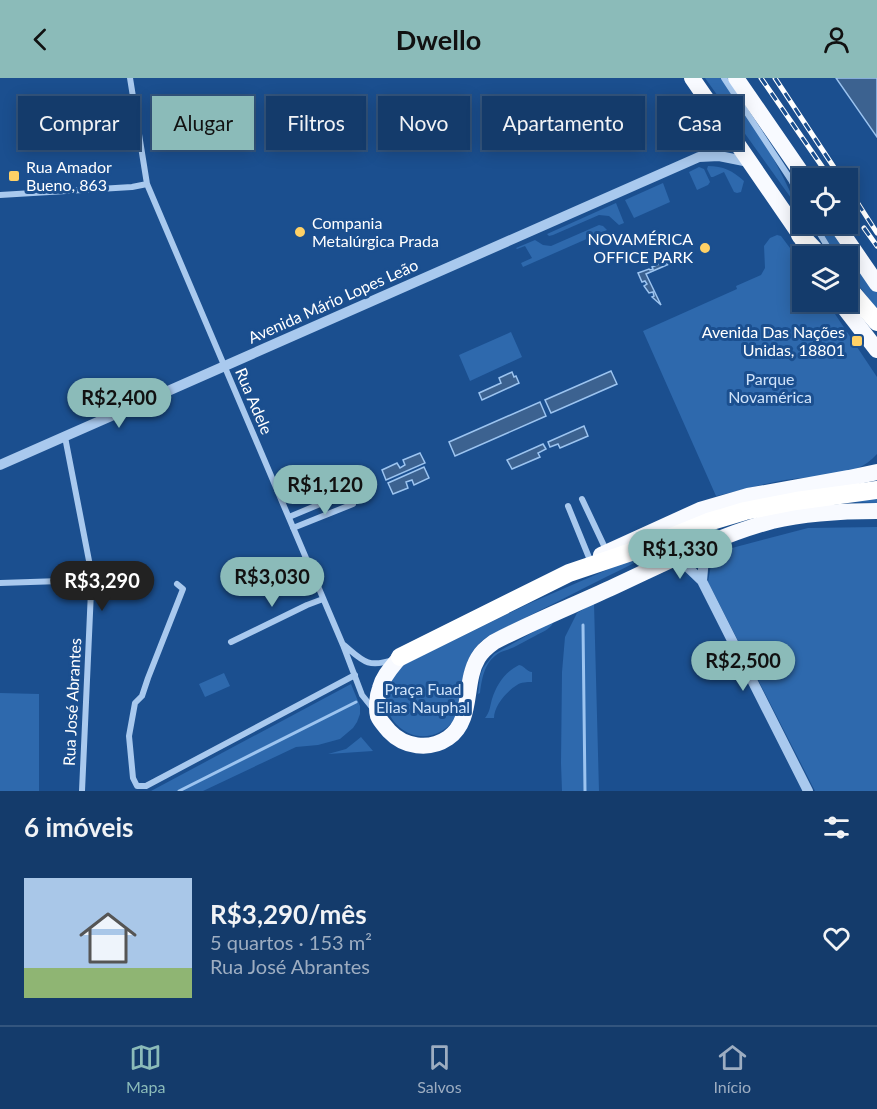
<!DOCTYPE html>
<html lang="pt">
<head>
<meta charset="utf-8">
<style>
  body { margin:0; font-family:Lato,sans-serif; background:#1d4271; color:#f1f3f6; height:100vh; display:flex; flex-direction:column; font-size:22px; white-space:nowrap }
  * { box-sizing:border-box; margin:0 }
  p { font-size:20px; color:#9dadc1 }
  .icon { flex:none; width:33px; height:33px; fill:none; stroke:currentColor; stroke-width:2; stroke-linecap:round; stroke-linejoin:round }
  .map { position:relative; height:713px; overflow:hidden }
  .side { display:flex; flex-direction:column; background:#143b6b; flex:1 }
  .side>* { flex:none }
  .guide { position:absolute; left:18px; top:18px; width:842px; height:54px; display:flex; gap:12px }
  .controls { position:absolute; left:792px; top:90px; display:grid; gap:12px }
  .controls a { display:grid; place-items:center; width:66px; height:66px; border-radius:0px; background:#143b6b; box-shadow:0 3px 15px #0003,0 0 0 2px #33557e; font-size:30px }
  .price { position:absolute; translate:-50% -51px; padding:0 14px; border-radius:21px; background:#8bbbb9; color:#111; font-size:20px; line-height:39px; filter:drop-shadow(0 2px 3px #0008) }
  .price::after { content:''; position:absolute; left:50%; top:36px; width:18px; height:14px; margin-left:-9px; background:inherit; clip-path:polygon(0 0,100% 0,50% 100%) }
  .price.active { background:#222; color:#fff }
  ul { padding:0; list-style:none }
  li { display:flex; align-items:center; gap:18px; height:150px; padding:0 24px }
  li span { display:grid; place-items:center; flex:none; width:168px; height:120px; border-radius:0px; color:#555 }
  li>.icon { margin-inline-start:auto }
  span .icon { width:72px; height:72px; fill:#fffc; stroke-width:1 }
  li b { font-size:26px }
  h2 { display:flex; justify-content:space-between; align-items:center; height:72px; padding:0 24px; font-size:26px }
  .tag { padding:0 21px; border-radius:0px; background:#143b6b; box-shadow:0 3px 15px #0003,0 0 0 2px #33557e; font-size:21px; line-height:54px }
  .tag.active { background:#8bbbb9; color:#111 }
  header { display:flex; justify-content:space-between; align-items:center; height:78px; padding:0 24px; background:#8bbbb9; color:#111; font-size:27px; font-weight:700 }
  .tab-bar { display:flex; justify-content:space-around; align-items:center; height:84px; border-top:2px solid #33557e; background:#143b6b; font-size:16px; color:#9dadc1 }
  .tab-bar a { display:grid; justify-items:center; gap:3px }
  .tab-bar .active { color:#8bbbb9 }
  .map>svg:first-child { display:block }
  .green { fill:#2e69ad }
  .water { fill:#3c6290; stroke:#9cc4f0; stroke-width:1.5 }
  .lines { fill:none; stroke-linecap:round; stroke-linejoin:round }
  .stream { stroke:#9cc4f0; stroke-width:3 }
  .minor { stroke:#a9c9ee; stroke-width:6 }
  .tertiary { stroke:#a9c9ee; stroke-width:10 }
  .trunk { stroke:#f8faff; stroke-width:16 }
  .motorway { stroke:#fff; stroke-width:18 }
  .rail-casing { stroke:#fff; stroke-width:5 }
  .rail { stroke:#1b4f8f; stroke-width:3; stroke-dasharray:9; stroke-linecap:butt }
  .poi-dot { fill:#ffd166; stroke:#1b4f8f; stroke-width:2 }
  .labels { text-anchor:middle; stroke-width:6; stroke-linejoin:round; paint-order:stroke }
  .poi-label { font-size:16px; fill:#fff; stroke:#1b4f8f; text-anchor:start }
  .street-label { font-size:16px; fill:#fff; stroke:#1b4f8f }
  .park-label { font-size:16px; fill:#cfe3fa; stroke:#1b4f8f }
</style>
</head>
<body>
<header><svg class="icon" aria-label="back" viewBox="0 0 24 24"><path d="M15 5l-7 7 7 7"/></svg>Dwello<svg class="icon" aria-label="person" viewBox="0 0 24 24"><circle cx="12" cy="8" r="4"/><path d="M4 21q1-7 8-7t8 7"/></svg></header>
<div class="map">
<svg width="877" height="713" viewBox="0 0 877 713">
  <rect width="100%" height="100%" fill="#1b4f8f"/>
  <path class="green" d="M 705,0 L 723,0 C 749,41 777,81 796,127 Z
    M 708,88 C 723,88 733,93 744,103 L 741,114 L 737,115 L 734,114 L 724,94 L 713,99 L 711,99 L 707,91 Z
    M 699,89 L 704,91 L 710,104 L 708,107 L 697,112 L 689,94 Z
    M 663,105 L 670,124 L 634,140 L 625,122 Z
    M 616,125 L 624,145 L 619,147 L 609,138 L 599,137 L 553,157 L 549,158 L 547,156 Z
    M 818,146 L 830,146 L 877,214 L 877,232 L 848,193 L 848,178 L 836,178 Z
    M 599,147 L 603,148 L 607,152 L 523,189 L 521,185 L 532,180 L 525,168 L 517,171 L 516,170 L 535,162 L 543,167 L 551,168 Z
    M 777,157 L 781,158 L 802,186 L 802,224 L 827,224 L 877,299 L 877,376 C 854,402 816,397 785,402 C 761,406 739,413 716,418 L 643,253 L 737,211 L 736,208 L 761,197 L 765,190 L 764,168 L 770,160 Z
    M 511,254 L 522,279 L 470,303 L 459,277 Z
    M 877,416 L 877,425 C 820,421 759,432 706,452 C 672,465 639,483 606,499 C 567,519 527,539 487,559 C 477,566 469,576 466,588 C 458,611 466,641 440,654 C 401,674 362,619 403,587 L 528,526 L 706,449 L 751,436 L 777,430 Z
    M 877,449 L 877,713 L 815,713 L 708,504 L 713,475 L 808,450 Z
    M 594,525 L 599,713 L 562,713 L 561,685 L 562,594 L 565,559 L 577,535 Z
    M 551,544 L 553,545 C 549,552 542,554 535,558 C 529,561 524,564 518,567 C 513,570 506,572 501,574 C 485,582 482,599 480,615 L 478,616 L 480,598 L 483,590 L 494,576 Z
    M 519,587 C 525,588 527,594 532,594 L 532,604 C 527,604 521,604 517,607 C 507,613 494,628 494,640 L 485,640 C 490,634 490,628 492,621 C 497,606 505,594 519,587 Z
    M 224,595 L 230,608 L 205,619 L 199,606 Z
    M 351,606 L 360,628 L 360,636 L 357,644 L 353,650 L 340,661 L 318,667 L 296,669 L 203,713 L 151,713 Z
    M 0,615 L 39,616 L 39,713 L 0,713 Z
    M 361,659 L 373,673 L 328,676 L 346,671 Z"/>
  <path class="water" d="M 836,0 L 877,0 L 877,59 Z
    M 675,179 L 676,183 L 646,196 L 661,227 L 652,219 L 654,218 L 653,214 L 649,215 L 644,208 L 647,206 L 645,203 L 642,204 L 638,195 L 649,191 L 650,192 L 653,191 L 652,189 L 664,184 L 665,186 L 668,184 L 668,182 Z
    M 611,293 L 617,306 L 551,335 L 545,322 Z
    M 512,294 L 514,299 L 516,298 L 519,305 L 482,322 L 479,315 L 501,305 L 499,300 Z
    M 540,324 L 546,338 L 455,378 L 449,364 Z
    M 584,348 L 588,358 L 560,370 L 558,366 L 550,369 L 548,364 Z
    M 543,366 L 546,371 L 538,375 L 540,379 L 512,391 L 507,382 Z
    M 420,375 L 425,385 L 386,402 L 382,392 L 397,385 L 400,390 L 405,387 L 403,382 Z
    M 424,389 L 429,400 L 414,407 L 412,402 L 406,404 L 408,410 L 393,416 L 388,405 Z"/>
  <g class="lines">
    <path class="stream" d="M 583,547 L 585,713
      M 179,713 L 356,624"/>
    <path class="minor" d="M 130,0 L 147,106 L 343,567 L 362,617 L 374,632
      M 724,0 L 791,102 L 802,124
      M 0,117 L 132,109 L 147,106
      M 814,146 L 833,178
      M 65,359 L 91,493 L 91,513 L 82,713
      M 582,421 L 607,474
      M 568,428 L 590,482
      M 289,439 L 351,413
      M 293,450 L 353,426
      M 0,505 L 91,502
      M 177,506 L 183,511 L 148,600 L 142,618 L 135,625 L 129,658 L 133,700 L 137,708 L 146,708 L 355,597
      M 231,564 L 307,527 L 323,521
      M 344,567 C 363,583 367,590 393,582"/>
    <path class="tertiary" d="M 0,387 L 699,79 L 719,78 L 749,84
      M 677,479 L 702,503 L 808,713
      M 702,503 L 705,468"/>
    <path class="trunk" d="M 692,0 L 800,157 L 805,167
      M 736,0 L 805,100
      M 836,146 L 877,206
      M 840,224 L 877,272
      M 601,477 L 700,432 L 748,418 L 849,400 L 877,394
      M 400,579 C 392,589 383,598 380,610 C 377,618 376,630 378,638 C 380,643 385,648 389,653 C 404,669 429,673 448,660 C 474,642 463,605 478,580 C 482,573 487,569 494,564 C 532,544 572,528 611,510 C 663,486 716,458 772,443 C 806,435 842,433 877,433"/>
    <path class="motorway" d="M 800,157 L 820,178
      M 848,210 L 877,244
      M 400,579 L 569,495 L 649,468 L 708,444 L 745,433 L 796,423 L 877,412"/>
    <g class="rail-casing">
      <path id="rail" d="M 761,0 L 830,100
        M 775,0 L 841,100
        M 848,110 L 877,155
        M 864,150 L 877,168"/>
    </g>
    <use href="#rail" class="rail"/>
  </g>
  <g class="poi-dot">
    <rect x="8" y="92" width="12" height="12" rx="3"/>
    <circle cx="300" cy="154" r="6"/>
    <circle cx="705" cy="170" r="6"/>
    <rect x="851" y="257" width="12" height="12" rx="3"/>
  </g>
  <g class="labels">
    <g class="poi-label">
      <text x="26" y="95">Rua Amador<tspan x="26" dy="18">Bueno, 863</tspan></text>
      <text x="312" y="151">Compania<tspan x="312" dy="18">Metalúrgica Prada</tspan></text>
      <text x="693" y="167" text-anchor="end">NOVAMÉRICA<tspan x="693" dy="18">OFFICE PARK</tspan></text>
      <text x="845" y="260" text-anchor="end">Avenida Das Nações<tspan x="845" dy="18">Unidas, 18801</tspan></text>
    </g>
    <g class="street-label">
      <text transform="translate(333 223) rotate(-24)" y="6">Avenida Mário Lopes Leão</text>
      <text transform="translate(254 323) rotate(67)" y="6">Rua Adele</text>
      <text transform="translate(72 624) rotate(-87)" y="6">Rua José Abrantes</text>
    </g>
    <g class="park-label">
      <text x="770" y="307">Parque<tspan x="770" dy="18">Novamérica</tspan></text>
      <text x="423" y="617">Praça Fuad<tspan x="423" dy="18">Elias Nauphal</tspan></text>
    </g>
  </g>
</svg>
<div class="controls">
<a><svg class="icon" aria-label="locate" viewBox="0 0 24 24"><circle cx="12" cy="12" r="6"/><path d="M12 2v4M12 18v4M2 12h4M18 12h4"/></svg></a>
<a><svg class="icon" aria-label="layers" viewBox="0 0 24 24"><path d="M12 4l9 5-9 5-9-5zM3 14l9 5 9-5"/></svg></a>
</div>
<b class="price" style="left:119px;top:351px">R$2,400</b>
<b class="price" style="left:325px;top:438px">R$1,120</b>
<b class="price" style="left:680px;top:502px">R$1,330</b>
<b class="price" style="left:272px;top:530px">R$3,030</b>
<b class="price active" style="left:102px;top:534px">R$3,290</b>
<b class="price" style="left:743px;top:614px">R$2,500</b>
<div class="guide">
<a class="tag">Comprar</a>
<a class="tag active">Alugar</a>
<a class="tag">Filtros</a>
<a class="tag">Novo</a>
<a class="tag">Apartamento</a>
<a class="tag">Casa</a>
</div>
</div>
<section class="side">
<h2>6 imóveis<svg class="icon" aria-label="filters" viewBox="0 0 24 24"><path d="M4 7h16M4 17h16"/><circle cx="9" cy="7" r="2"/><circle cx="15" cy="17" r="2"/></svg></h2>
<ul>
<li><span style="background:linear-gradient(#a9c7e8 75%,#8fb573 0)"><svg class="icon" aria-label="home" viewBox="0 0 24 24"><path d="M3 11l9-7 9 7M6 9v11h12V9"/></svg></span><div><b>R$3,290/mês</b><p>5 quartos · 153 m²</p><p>Rua José Abrantes</p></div><svg class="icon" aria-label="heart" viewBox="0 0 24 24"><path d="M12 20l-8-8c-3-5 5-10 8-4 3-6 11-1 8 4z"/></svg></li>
</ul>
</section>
<nav class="tab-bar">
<a class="active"><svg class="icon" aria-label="map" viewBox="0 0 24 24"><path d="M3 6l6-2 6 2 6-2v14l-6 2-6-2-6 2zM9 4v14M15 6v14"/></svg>Mapa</a>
<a><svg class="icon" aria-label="saved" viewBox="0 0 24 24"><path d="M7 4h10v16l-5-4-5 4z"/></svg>Salvos</a>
<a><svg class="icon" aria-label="home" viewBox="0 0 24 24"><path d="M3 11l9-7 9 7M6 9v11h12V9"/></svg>Início</a>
</nav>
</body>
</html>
